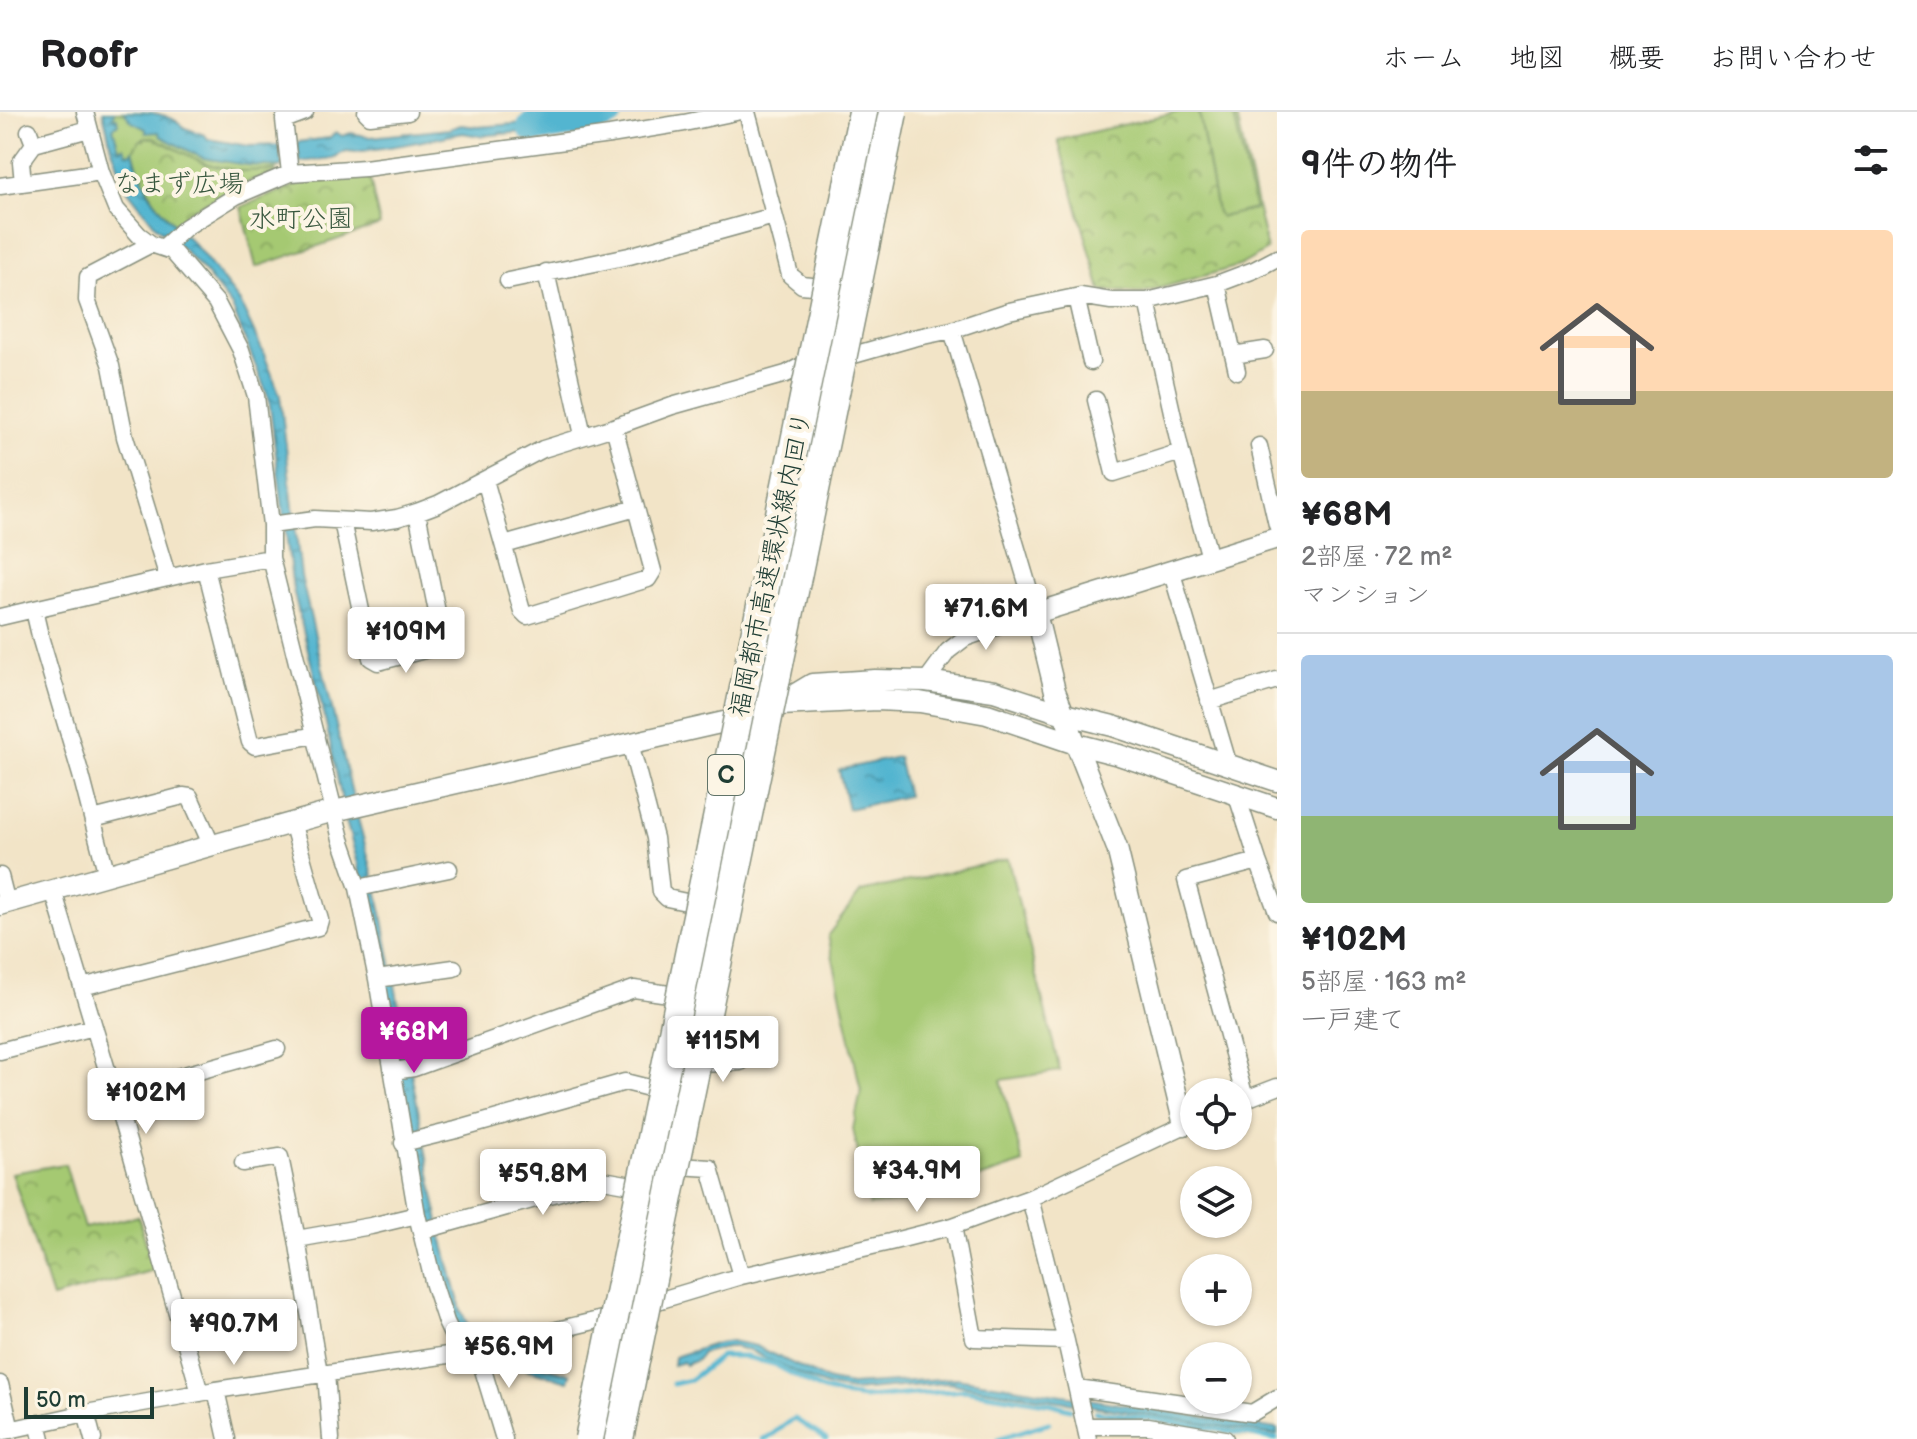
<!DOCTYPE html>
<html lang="ja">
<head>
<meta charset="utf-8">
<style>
  body { margin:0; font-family:"Balsamiq Sans","Klee One",sans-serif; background:#f6f6f6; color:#202124; height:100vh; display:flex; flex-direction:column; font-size:30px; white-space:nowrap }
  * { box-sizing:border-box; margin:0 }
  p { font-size:26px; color:#757577 }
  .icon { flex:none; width:44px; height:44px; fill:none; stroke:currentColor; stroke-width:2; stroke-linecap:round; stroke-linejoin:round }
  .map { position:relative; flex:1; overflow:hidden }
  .sheet { display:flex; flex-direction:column; background:#fff; width:640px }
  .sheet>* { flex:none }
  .buttons { position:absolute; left:1180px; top:966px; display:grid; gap:16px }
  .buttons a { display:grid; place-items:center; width:72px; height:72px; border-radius:50%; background:#fff; box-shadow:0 2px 6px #0004; font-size:40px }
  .scale { position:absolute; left:24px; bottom:20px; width:130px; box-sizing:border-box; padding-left:8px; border:4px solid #1f3d34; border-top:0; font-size:22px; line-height:28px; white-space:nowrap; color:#1f3d34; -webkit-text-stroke:6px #fcf5e5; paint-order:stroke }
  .price { position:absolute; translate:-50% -68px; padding:0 18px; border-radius:8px; background:#fff; color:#222; font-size:26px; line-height:52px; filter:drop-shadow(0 2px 4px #0008) }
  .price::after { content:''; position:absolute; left:50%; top:48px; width:24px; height:18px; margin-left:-12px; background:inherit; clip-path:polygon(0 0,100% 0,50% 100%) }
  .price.on { background:#b5179e; color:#fff }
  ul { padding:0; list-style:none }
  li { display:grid; align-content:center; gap:16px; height:424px; padding:0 24px }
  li+li { border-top:2px solid #e0e0e0 }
  li span { display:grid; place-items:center; height:248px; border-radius:8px; color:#555 }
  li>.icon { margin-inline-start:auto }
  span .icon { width:144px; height:144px; fill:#fffc; stroke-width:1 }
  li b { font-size:34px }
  h2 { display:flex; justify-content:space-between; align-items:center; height:96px; padding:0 24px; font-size:34px }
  header { display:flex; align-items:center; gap:48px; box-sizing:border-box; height:112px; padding:0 40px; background:#fff; border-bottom:2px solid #e0e0e0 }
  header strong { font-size:38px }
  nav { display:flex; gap:44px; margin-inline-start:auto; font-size:28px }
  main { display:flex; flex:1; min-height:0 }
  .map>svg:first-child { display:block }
  .grass { fill:#a5c972; stroke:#628353; stroke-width:2 }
  .park { fill:url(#park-crowns); stroke:#628353; stroke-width:2 }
  .water { fill:url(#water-ripples); stroke:#387982; stroke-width:2 }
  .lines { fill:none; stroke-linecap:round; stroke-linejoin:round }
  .stream { stroke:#52b5d0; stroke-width:5 }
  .river { stroke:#52b5d0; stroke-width:32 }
  .minor-casing { stroke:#88907e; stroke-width:19 }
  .tertiary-casing { stroke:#88907e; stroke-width:23 }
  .minor { stroke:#fff; stroke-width:16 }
  .tertiary { stroke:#fff; stroke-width:20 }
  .motorway-bridge-casing { stroke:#88907e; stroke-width:31; stroke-linecap:butt }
  .motorway-bridge { stroke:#fff; stroke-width:28 }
  .labels { text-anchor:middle; stroke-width:8; stroke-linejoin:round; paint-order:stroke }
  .shield { fill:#fcf5e5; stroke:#617469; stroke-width:2 }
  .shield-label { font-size:24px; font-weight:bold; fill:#1f3d34 }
  .park-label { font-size:26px; fill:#3a5940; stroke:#fcf5e5 }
  .street-label { font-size:26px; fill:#1f3d34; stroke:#fcf5e5 }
</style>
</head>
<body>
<header>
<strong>Roofr</strong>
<nav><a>ホーム</a><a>地図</a><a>概要</a><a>お問い合わせ</a></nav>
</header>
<main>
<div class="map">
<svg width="1277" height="1327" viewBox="0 0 1277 1327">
  <defs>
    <pattern id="park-crowns" width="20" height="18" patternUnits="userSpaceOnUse" patternTransform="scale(2)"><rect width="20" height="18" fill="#a5c972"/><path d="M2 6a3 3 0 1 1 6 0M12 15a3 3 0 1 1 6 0" fill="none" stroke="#86a45e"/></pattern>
    <pattern id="water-ripples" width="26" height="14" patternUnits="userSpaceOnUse" patternTransform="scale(2)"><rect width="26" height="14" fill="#52b5d0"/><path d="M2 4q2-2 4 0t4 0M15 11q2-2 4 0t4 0" fill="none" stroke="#4394aa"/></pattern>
  </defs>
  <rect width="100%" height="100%" fill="#fcf5e5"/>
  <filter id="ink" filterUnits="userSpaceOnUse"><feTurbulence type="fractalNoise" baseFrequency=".0125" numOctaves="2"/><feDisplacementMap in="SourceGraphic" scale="16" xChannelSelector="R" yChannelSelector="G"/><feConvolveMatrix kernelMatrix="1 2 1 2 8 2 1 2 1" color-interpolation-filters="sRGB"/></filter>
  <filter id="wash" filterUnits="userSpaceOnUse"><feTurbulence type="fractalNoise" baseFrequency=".006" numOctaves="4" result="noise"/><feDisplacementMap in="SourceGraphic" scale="32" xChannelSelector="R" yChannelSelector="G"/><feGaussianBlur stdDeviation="1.8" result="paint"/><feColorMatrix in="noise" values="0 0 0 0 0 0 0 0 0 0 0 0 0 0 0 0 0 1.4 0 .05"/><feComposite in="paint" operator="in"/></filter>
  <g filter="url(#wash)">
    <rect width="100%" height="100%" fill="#f2e4c7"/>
    <path class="grass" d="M 112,0 L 126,0 L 282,55 C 259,63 228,59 205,51 C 191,46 178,38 165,31 L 132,44 L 119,41 L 112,14 Z
      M 1199,0 L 1233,0 L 1255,98 L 1221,105 L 1217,101 Z
      M 1008,747 L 1060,959 L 1001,968 L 1023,1051 L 909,1090 L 869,1093 L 853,1017 L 861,979 L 828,823 L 861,780 Z"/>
    <path class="park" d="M 1177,0 L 1199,0 L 1217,101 L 1221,105 L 1255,97 L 1233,0 L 1236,0 L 1267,138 L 1239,154 L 1142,181 L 1101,178 L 1058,28 Z
      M 146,26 L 154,26 L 206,52 L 240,59 L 274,58 L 277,62 L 255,67 L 194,96 L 175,113 C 154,92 140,67 133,39 L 139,29 Z
      M 369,63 L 380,113 L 256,155 L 241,95 L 301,71 Z
      M 65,1052 L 84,1116 L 138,1104 L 154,1158 L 52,1186 L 12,1061 Z"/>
    <path class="water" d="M 103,0 L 114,0 L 113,5 L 117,6 L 118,12 L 113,16 L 119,37 L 124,35 L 126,41 L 130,42 L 133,39 L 137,54 L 148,80 L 167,105 L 195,133 L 240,190 L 263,240 L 280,283 L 301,464 L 358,707 L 378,781 L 441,1121 L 461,1198 L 469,1217 L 500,1243 L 570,1262 L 568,1269 L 501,1250 L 466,1231 L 452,1204 L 441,1169 L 426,1105 L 360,759 L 346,709 L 326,611 L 293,477 L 269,287 L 232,195 L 206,162 L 184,138 L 155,113 L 126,76 L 111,34 Z
      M 124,0 C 148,0 170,0 185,16 L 205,23 L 208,27 L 249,34 L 279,33 L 282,55 L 247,53 L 203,46 L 160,24 L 159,20 L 146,21 L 146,17 L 132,10 Z
      M 549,9 L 579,9 L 546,18 L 479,24 L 463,21 L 402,33 L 356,40 L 346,39 L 333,46 L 300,50 L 297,30 L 329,26 L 336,20 L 342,24 L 351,21 L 370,25 L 449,17 L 461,13 L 478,15 Z
      M 898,645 L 907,684 L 848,697 L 839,658 Z
      M 731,1229 L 756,1234 L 829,1269 L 851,1273 L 956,1266 L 1277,1317 L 1277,1323 L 947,1271 L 853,1279 L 830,1275 L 814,1269 L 753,1240 L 736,1235 L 726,1235 L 702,1241 L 697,1248 L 685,1253 L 683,1250 L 673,1253 L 674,1245 L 718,1231 Z"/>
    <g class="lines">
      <path class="stream" d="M 673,1272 L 690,1268 L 721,1244 L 742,1244 L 774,1252 L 820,1277 L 841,1283 L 863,1286 L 878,1285 L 964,1278 L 1052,1292 L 1070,1297
        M 1096,1300 L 1154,1307 L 1276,1327
        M 763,1327 C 776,1324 782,1311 795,1307 L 826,1327
        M 998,1327 L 1049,1311"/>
      <path class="river" d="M 533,15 L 588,7 L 608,0"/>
    </g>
  </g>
  <g filter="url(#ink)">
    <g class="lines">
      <g class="minor-casing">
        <path id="minor" d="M 85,0 L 101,60 L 116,97 L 139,123 L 151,132 L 172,139 L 216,190 L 241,238 L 256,284 L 271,413 L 271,446 L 341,727 L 358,776 L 377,867 L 417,1103 L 434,1173 L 446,1210 L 461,1241
          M 366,0 L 370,4 L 408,0
          M 747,0 L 790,163 L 802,173 L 822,175
          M 29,19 L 34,32 L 89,17
          M 290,61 L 284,8 L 305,0
          M 23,71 L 21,50 L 34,32
          M 0,74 L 101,60
          M 151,132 L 88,165 L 87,188 L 111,254 L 125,325 L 168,466
          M 164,135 L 186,115 L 236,84 L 290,61 L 365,56 L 610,23 L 684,11 L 736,0
          M 546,160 L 583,323
          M 508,169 L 629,144 L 774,104
          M 1217,172 L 1237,259
          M 1076,185 L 1091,250
          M 1147,189 L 1181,340 L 1210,446
          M 1233,243 L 1265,238
          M 850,244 L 913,226 L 952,218 L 1009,199 L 1080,184 L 1111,189 L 1147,189 L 1217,172 L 1254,158 L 1277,146
          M 1096,288 L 1114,361 L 1181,340
          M 1259,334 L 1277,413
          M 485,368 L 522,499 L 527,504 L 648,467 L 653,459 L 614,315
          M 342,409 L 371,546 L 378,550 L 436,535 L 442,525 L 417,400
          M 271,413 L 315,407 L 371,410 L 397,406 L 417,400 L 438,392 L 543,337 L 614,315 L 672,294 L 786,262 L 805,252
          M 504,433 L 636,396
          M 206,457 L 250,630 L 255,634 L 316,623
          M 1171,458 L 1229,654
          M 34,498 L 41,528 L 81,663 L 107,763
          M 0,505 L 206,457 L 271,446
          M 926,569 L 948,539 L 965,526 L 1036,501 L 952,218
          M 1209,589 L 1277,568
          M 630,631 L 655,726 L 661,780 L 667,786 L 696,792
          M 1237,684 L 1258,749 L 1277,800
          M 93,707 L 183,684 L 190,685 L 211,732
          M 0,764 L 7,791
          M 358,776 L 449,757
          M 53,778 L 113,978 L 200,1281
          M 377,867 L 454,856
          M 82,875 L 318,815 L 320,808 L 292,710
          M 0,939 L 94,915
          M 702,952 L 741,950
          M 393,959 L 414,956 L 634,877 L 676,883
          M 113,978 L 174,966 L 277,937
          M 1245,986 L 1186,768 L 1258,749
          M 1238,990 L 1277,975
          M 403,1031 L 456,1018 L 625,970 L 657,978
          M 243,1051 L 280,1045 L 297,1127 L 319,1262
          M 679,1054 L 710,1056 L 741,1164
          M 1030,1086 L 1066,1229 L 1088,1327
          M 953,1114 L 974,1226 L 1066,1229
          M 421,1119 L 603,1068 L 638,1074
          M 297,1127 L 371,1114 L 417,1103
          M 477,1238 L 504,1327
          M 326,1261 L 331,1327
          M 0,1272 L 11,1318
          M 1077,1276 L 1252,1301 L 1277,1286
          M 216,1278 L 227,1327
          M 86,1301 L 93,1327
          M 38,1311 L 42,1327
          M 1085,1314 L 1148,1314 L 1225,1327
          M 0,1320 L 86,1301 L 216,1278 L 461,1241 L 611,1205 L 651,1191 L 741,1164 L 890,1130 L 953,1114 L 1030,1086 L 1194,1009"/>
      </g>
      <g class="tertiary-casing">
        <path id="tertiary" d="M 781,593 L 877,588 L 920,590 L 987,602 L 1076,632 L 1119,643 L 1277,696
          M 0,793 L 334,699 L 733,608 L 777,593 L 812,572 L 875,568 L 926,569 L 994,579 L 1064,602 L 1113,614 L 1277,669
          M 1184,1013 L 1117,736 L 1055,579 L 1036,501 L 1277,426"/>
      </g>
      <use href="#minor" class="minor"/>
      <use href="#tertiary" class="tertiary"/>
      <g class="motorway-bridge-casing">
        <path id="motorway-bridge" d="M 589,1327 L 863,0
          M 619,1327 L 893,0"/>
      </g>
      <use href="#motorway-bridge" class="motorway-bridge"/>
    </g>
  </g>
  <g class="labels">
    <rect class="shield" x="708" y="643" width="36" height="40" rx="6"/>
    <g class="shield-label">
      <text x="726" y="671">C</text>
    </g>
    <g class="park-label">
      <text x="179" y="80">なまず広場</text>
      <text x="301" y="115">水町公園</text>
    </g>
    <g class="street-label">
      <text transform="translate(770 452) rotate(-78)" y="9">福岡都市高速環状線内回り</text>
    </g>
  </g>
</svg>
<div class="buttons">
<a><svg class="icon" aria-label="locate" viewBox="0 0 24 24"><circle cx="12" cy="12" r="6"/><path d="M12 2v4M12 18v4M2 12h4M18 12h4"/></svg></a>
<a><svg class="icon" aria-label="layers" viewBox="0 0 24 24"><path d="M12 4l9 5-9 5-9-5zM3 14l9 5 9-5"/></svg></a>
<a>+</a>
<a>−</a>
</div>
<div class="scale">50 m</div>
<b class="price" style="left:986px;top:540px">¥71.6M</b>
<b class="price" style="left:406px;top:563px">¥109M</b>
<b class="price on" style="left:414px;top:963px">¥68M</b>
<b class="price" style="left:723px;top:972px">¥115M</b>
<b class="price" style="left:146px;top:1024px">¥102M</b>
<b class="price" style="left:917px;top:1102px">¥34.9M</b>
<b class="price" style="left:543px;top:1105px">¥59.8M</b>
<b class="price" style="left:234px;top:1255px">¥90.7M</b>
<b class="price" style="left:509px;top:1278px">¥56.9M</b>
</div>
<section class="sheet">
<h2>9件の物件<svg class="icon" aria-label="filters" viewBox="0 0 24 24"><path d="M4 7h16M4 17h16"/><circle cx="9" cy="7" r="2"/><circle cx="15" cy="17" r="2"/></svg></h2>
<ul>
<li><span style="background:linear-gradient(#ffd9b3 65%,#c2b280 0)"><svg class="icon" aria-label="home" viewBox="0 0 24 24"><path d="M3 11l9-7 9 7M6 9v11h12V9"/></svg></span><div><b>¥68M</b><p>2部屋 · 72 m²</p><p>マンション</p></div></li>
<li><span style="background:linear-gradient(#a9c7e8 65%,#8fb573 0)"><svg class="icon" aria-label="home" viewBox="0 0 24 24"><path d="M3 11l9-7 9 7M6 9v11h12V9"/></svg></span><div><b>¥102M</b><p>5部屋 · 163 m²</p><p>一戸建て</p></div></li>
</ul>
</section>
</main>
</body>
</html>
